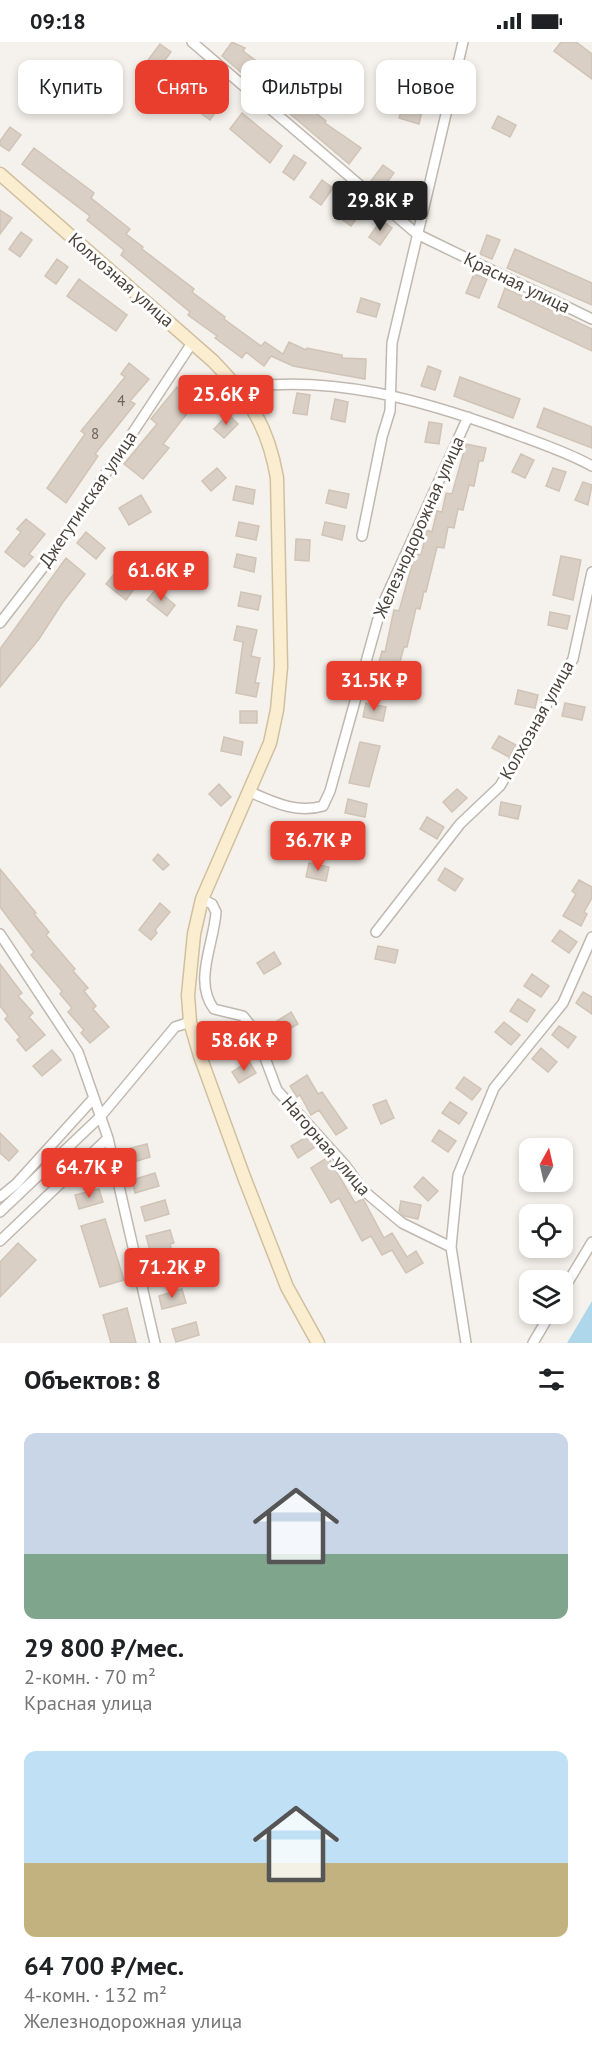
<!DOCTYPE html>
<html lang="ru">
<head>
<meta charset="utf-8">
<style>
  body { margin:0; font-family:"PT Sans",sans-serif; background:#f6f6f6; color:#202124; height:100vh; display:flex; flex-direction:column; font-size:22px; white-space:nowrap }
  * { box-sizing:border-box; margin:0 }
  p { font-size:20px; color:#757577 }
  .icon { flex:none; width:33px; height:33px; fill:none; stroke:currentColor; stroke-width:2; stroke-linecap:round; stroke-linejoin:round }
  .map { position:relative; height:1301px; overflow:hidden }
  .side { display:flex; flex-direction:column; background:#fff; flex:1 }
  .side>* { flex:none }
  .guide { position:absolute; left:18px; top:18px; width:556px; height:54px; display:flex; gap:12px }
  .needle { width:39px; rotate:8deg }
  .controls { position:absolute; left:519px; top:1096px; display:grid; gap:12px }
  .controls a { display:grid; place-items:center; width:54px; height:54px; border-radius:12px; background:#fff; box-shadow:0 3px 9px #0003; font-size:30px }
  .price { position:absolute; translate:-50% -51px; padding:0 14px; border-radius:6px; background:#e93d2e; color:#fff; font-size:20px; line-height:39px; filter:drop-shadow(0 2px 3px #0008) }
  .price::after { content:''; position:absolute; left:50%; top:36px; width:18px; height:14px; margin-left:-9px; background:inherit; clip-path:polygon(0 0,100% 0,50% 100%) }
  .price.current { background:#222; color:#fff }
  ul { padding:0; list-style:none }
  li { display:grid; align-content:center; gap:12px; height:318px; padding:0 24px }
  li span { display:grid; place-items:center; height:186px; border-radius:12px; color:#555 }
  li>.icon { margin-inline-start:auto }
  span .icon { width:108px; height:108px; fill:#fffc; stroke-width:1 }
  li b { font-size:26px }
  h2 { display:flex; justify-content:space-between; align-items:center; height:72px; padding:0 24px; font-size:26px }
  .chip { padding:0 21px; border-radius:12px; background:#fff; box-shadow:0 3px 9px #0003; font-size:21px; line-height:54px }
  .chip.current { background:#e93d2e; color:#fff }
  .status { display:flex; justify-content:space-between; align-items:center; height:42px; padding:0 30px; background:#fff; direction:ltr }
  .status svg { height:16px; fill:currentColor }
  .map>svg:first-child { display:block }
  .water { fill:#aed7ec }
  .building { fill:#d9cfc5; stroke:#d0c4b6; stroke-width:1.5 }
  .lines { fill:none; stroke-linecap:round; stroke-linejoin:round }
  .minor-casing { stroke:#c0b8af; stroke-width:12 }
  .secondary-casing { stroke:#d0c09f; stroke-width:15 }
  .minor { stroke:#fff; stroke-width:9 }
  .secondary { stroke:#fbedd0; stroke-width:12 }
  .labels { text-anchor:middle; stroke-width:6; stroke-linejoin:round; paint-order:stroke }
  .number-label { font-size:15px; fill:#6d655d }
  .street-label { font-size:18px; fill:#49423a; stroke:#fff }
</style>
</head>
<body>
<div class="status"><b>09:18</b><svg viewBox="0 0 49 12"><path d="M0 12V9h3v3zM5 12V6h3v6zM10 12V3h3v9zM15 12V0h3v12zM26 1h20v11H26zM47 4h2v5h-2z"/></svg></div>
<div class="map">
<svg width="592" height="1301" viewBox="0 0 592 1301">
  <rect width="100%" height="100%" fill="#f5f1ec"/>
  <path class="water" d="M 592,1259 L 592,1301 L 567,1301 Z"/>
  <path class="building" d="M 232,0 L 245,6 L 243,9 L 263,24 L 293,50 L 292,52 L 326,79 L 325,81 L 361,106 L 349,122 L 222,14 Z
    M 561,0 L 576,0 L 592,12 L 592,37 L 554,9 Z
    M 160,2 L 171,10 L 159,26 L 148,18 Z
    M 186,24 L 210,44 L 205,50 L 222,61 L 210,78 L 199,70 L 203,63 L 174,40 Z
    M 403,63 L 422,69 L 419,82 L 399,76 Z
    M 242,71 L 282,104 L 270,121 L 230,87 Z
    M 498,74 L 516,83 L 510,95 L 492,86 Z
    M 10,85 L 21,93 L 9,109 L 0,103 L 0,99 Z
    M 34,106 L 94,151 L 91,156 L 130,187 L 126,192 L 143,205 L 142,207 L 194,247 L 192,250 L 225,275 L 224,277 L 261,304 L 265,300 L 283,312 L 289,300 L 306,308 L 307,306 L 342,313 L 342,316 L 366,317 L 365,337 L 293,324 L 271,314 L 264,324 L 246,310 L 242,316 L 215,296 L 217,294 L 188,273 L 190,270 L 121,213 L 124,208 L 87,178 L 90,174 L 22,122 Z
    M 294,113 L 306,121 L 294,138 L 283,130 Z
    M 383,123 L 394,131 L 382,147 L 371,139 Z
    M 322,138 L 333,146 L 321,163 L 310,155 Z
    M 352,160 L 363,168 L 351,184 L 340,176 Z
    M 0,168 L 12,176 L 0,192 Z
    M 381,178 L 392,186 L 380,203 L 369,195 Z
    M 21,190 L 32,198 L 20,215 L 9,207 Z
    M 487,193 L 500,198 L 492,217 L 480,212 Z
    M 515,207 L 592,241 L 592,263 L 507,226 Z
    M 57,217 L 68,225 L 56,242 L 45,234 Z
    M 474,232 L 487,237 L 479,256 L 466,251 Z
    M 79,237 L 127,273 L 116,289 L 67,254 Z
    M 505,246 L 592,287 L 592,309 L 498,265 Z
    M 361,256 L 380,262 L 376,275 L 357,270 Z
    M 129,321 L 149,337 L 130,359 L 135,362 L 95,412 L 98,414 L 66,461 L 47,446 L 85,392 L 81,389 L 125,335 L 121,332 Z
    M 428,324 L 441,329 L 435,348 L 421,344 Z
    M 460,335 L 520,357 L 513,376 L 454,354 Z
    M 177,345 L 196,360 L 163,402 L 169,406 L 143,437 L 124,422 L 157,382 L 151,377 Z
    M 297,351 L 310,353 L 307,373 L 293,371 Z
    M 335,357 L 348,360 L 345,380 L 331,377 Z
    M 544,366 L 592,385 L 592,406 L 537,385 Z
    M 228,372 L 238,382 L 224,396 L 214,387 Z
    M 429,380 L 442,382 L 439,402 L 425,400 Z
    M 466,402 L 486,406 L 483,419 L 479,419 L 474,444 L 469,443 L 463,468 L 458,467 L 454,486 L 448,485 L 444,506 L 437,505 L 426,550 L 424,549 L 420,567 L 416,566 L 407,605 L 404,605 L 393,646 L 373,642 L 382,609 L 385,610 L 394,568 L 399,569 L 415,512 L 421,513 L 427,488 L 432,490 L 437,469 L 442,470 L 446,451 L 452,452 Z
    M 521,412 L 534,418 L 525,436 L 512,430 Z
    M 217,426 L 226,436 L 211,449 L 202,439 Z
    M 553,426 L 566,430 L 559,449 L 546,444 Z
    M 583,440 L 592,443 L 588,463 L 575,458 Z
    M 236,444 L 255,448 L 253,462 L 233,458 Z
    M 329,448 L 349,452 L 346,466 L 326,461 Z
    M 141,453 L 151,470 L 129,483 L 119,466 Z
    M 26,477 L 45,492 L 29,512 L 33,515 L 24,525 L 5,510 L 21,490 L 17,487 Z
    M 239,480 L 259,484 L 256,498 L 236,494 Z
    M 325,480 L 345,484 L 342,498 L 322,493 Z
    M 86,490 L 105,506 L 96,517 L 77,501 Z
    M 296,497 L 310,498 L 309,519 L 295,518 Z
    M 237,512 L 256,516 L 254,530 L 234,525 Z
    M 561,514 L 581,518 L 573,558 L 553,553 Z
    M 66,516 L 85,532 L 63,560 L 39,597 L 0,645 L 0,607 Z
    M 115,531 L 134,547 L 126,558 L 106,542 Z
    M 156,547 L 175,563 L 167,574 L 147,558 Z
    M 241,550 L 261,554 L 258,568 L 238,564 Z
    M 550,570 L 570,574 L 567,587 L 548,583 Z
    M 237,584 L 257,588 L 251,614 L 260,616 L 255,641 L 259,641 L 256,655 L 236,651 L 243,600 L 234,598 Z
    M 518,648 L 538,653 L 535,666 L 515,662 Z
    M 366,661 L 386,665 L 383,679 L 363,675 Z
    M 565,661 L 585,665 L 582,678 L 562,674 Z
    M 240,669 L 257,669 L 257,681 L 240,681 Z
    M 499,694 L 516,703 L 509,715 L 492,706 Z
    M 224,695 L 243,700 L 241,713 L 221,709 Z
    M 360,700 L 380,704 L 369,745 L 349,741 Z
    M 219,742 L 231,755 L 221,764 L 209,752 Z
    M 457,747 L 467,756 L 452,770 L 443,760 Z
    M 348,757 L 367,762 L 365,775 L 345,771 Z
    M 501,760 L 521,764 L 518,777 L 499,773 Z
    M 427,775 L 444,785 L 437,797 L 420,787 Z
    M 158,812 L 169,823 L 163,828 L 153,818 Z
    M 309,821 L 329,825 L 326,839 L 306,835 Z
    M 445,826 L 463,837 L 455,849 L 438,838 Z
    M 0,827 L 36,871 L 34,872 L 49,890 L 46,893 L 75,927 L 73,929 L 88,946 L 84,949 L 96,964 L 93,967 L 109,985 L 90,1001 L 81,991 L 84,988 L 68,970 L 72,966 L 60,952 L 62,949 L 31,913 L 34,910 L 0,865 Z
    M 579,838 L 592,845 L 592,856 L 584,870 L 587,872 L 581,884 L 563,874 L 576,852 L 572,849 Z
    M 160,861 L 170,870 L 155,888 L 157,891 L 151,898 L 139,888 Z
    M 560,888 L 577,900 L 569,911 L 552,899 Z
    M 378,904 L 398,908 L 395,921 L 375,917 Z
    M 274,910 L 281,922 L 264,932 L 257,921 Z
    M 0,922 L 22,951 L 18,954 L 33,971 L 29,975 L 45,993 L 26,1009 L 17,998 L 20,995 L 5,977 L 8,974 L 0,964 Z
    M 532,932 L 549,944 L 541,955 L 524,944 Z
    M 583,950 L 592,955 L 592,972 L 576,961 Z
    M 518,957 L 535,968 L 527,980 L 510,969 Z
    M 291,970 L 298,982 L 281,992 L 274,981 Z
    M 504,980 L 520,993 L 511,1003 L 495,990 Z
    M 559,984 L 576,995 L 568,1006 L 552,993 Z
    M 541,1006 L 557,1020 L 548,1030 L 532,1017 Z
    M 52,1008 L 61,1018 L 42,1034 L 33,1024 Z
    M 249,1019 L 256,1031 L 239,1041 L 232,1030 Z
    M 307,1033 L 318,1052 L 322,1050 L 347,1086 L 336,1093 L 319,1068 L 311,1073 L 300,1053 L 297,1055 L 290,1044 Z
    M 464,1035 L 481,1047 L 472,1058 L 456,1046 Z
    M 386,1058 L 394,1076 L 381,1082 L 373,1063 Z
    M 450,1060 L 467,1071 L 459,1082 L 442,1071 Z
    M 439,1088 L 456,1099 L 448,1110 L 432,1099 Z
    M 0,1091 L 18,1109 L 9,1119 L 0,1111 Z
    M 308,1094 L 315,1105 L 298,1116 L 291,1104 Z
    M 147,1102 L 150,1115 L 127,1122 L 123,1108 Z
    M 328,1115 L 355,1161 L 363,1157 L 384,1196 L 392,1191 L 407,1215 L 416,1209 L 423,1221 L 406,1231 L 392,1208 L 382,1213 L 371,1194 L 362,1199 L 339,1156 L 331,1161 L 311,1126 Z
    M 155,1131 L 159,1144 L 135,1151 L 132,1138 Z
    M 423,1135 L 438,1149 L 428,1159 L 414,1145 Z
    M 99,1147 L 103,1160 L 79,1167 L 75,1153 Z
    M 165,1158 L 169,1172 L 145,1179 L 141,1165 Z
    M 401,1159 L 421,1163 L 418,1177 L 404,1174 L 399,1169 Z
    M 105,1177 L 124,1238 L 100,1245 L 81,1184 Z
    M 170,1188 L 174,1201 L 170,1202 L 178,1230 L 154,1237 L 150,1224 L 154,1222 L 146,1194 Z
    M 18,1201 L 36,1218 L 0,1255 L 0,1220 Z
    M 182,1247 L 186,1261 L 162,1267 L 159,1254 Z
    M 127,1266 L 136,1301 L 111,1301 L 103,1273 Z
    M 196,1280 L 199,1293 L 176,1300 L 172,1287 Z"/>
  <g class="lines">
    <g class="minor-casing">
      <path id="minor" d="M 192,0 L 417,192 L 592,277
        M 239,346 C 331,332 422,358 507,389 C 536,400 565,409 592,424
        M 362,494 L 382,395 L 390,369 L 392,301 L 463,0
        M 0,581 L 48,519 L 192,301
        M 250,750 C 273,760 297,772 323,764 L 330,749 L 381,566 L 468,375
        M 202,857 L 212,862 L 216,870 C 214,902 193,939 214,967 L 243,974 L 255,989 L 277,1048 L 345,1123 L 364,1149 L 402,1181 L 451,1205
        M 376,890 L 460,782 L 500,744 L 573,617 L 592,530
        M 0,892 L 78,1010 L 108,1096 L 155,1301
        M 0,1155 L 16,1142 L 93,1057
        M 0,1170 L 100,1075 L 175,985 L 190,980
        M 0,1199 L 108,1096
        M 562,1250 L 592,1200
        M 466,1301 L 451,1205 L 458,1133 L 494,1046 L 563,961 L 592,895
        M 533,1301 L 550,1272"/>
    </g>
    <g class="secondary-casing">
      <path id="secondary" d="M 0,132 L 213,319 C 250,357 268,384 277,436 L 281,625 L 277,668 L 270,701 L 202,857 L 194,892 L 188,953 L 190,980 L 200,1014 L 244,1135 L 287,1245 L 318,1301"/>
    </g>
    <use href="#minor" class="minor"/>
    <use href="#secondary" class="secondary"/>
  </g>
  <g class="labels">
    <g class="number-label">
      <text x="121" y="364">4</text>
      <text x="95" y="397">8</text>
    </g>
    <g class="street-label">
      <text transform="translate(121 238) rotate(41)" y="6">Колхозная улица</text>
      <text transform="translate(517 241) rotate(26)" y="6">Красная улица</text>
      <text transform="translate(88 457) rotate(-56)" y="6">Джегутинская улица</text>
      <text transform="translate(419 485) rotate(-66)" y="6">Железнодорожная улица</text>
      <text transform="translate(537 678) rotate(-61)" y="6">Колхозная улица</text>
      <text transform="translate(326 1104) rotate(49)" y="6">Нагорная улица</text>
    </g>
  </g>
</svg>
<div class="controls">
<a><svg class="needle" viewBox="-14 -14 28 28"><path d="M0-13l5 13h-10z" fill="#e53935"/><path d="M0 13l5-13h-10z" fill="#757577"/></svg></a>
<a><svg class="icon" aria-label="locate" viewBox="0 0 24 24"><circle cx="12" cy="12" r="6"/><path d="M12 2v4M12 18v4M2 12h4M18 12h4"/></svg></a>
<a><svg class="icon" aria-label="layers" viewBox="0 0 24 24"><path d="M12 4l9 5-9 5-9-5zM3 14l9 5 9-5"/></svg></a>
</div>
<b class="price current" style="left:380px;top:190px">29.8K ₽</b>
<b class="price" style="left:226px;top:384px">25.6K ₽</b>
<b class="price" style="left:161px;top:560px">61.6K ₽</b>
<b class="price" style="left:374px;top:670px">31.5K ₽</b>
<b class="price" style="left:318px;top:830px">36.7K ₽</b>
<b class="price" style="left:244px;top:1030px">58.6K ₽</b>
<b class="price" style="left:89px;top:1157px">64.7K ₽</b>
<b class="price" style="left:172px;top:1257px">71.2K ₽</b>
<div class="guide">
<a class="chip">Купить</a>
<a class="chip current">Снять</a>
<a class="chip">Фильтры</a>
<a class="chip">Новое</a>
</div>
</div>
<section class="side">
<h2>Объектов: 8<svg class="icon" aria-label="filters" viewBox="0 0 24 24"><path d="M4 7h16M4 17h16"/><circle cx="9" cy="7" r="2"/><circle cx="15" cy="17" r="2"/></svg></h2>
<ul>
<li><span style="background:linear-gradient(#c9d6e8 65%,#7fa58c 0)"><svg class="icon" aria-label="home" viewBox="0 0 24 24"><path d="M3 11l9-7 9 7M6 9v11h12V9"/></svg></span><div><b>29 800 ₽/мес.</b><p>2-комн. · 70 m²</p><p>Красная улица</p></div></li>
<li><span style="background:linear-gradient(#bfe0f5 60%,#c2b280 0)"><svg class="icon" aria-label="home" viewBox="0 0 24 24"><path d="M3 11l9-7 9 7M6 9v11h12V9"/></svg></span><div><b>64 700 ₽/мес.</b><p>4-комн. · 132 m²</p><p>Железнодорожная улица</p></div></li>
</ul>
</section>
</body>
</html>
